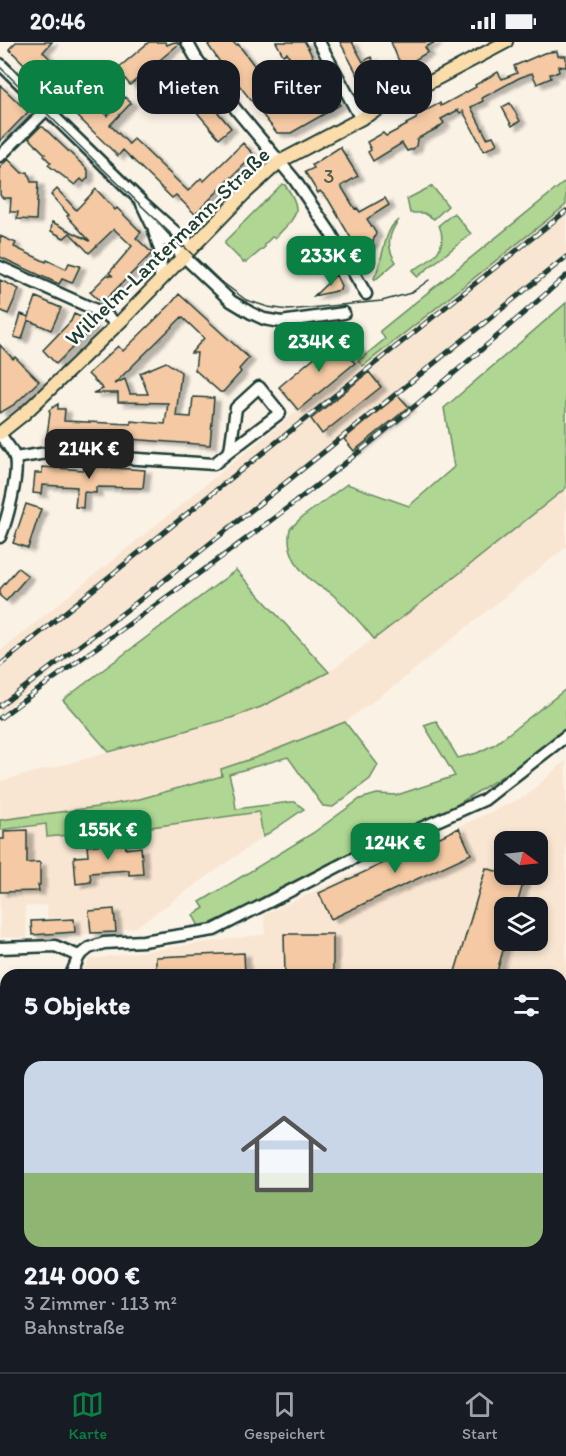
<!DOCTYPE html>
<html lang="de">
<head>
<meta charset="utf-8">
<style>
  body { margin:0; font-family:Itim,sans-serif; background:#20242c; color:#f1f3f6; height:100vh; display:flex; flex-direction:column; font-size:22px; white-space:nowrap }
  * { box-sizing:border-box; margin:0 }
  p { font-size:20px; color:#9ea1a6 }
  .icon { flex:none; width:33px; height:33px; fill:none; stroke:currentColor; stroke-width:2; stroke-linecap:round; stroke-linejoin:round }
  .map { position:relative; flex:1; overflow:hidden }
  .side { position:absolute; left:0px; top:927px; width:567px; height:404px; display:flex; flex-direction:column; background:#171b24; border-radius:18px 18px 0 0; box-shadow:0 3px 9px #0003 }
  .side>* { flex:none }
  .guide { position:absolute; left:18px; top:18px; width:531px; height:54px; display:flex; gap:12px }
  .needle { width:39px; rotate:105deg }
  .controls { position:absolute; left:494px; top:789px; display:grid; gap:12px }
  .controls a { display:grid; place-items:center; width:54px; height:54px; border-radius:12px; background:#171b24; box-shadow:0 3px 9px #0003; font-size:30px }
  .price { position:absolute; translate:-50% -51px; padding:0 14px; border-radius:12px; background:#0b8043; color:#fff; font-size:20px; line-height:39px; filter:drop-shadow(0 2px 3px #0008) }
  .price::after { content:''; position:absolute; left:50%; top:36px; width:18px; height:14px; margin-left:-9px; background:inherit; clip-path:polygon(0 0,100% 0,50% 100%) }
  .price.current { background:#222; color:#fff }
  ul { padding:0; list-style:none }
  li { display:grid; align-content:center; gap:12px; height:318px; padding:0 24px }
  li+li { border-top:2px solid #363941 }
  li span { display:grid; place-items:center; height:186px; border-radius:18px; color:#555 }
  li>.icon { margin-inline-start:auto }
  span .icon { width:108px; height:108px; fill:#fffc; stroke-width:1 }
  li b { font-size:26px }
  h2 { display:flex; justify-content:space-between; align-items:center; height:72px; padding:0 24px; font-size:26px }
  .chip { padding:0 21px; border-radius:18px; background:#171b24; box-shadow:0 3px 9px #0003; font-size:21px; line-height:54px }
  .chip.current { background:#0b8043; color:#fff }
  .status { display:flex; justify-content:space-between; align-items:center; height:42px; padding:0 30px; background:#171b24; direction:ltr }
  .status svg { height:16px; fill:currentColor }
  .dock { display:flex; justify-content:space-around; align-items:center; height:84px; border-top:2px solid #363941; background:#171b24; font-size:16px; color:#9ea1a6 }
  .dock a { display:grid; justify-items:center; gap:3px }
  .dock .current { color:#0b8043 }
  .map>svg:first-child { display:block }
  .built { fill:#f9e6d2; fill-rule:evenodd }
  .green { fill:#afd692; stroke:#678a63; stroke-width:1.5 }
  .building { fill:#f4c9a3; stroke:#1f3d34; stroke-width:1.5; filter:url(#shadow) }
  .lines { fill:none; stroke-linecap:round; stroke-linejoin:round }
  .minor-casing { stroke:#1f3d34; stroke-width:15 }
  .major-casing { stroke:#1f3d34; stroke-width:16 }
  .minor { stroke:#fdfcf7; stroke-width:10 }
  .major { stroke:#fbddab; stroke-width:12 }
  .tram { stroke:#1f3d34; stroke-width:1.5 }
  .rail-casing { stroke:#1f3d34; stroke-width:5 }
  .rail { stroke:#fdfcf7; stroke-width:3; stroke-dasharray:9; stroke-linecap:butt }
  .labels { text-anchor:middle; stroke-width:5; stroke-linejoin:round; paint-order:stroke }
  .number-label { font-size:20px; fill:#546050 }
  .street-label { font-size:22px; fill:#1f3d34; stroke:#fdfcf7 }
</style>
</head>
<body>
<div class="status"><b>20:46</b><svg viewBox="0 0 49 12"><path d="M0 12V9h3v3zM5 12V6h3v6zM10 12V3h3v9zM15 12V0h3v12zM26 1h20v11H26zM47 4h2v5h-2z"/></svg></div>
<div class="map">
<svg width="566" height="1330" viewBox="0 0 566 1330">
  <defs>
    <filter id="shadow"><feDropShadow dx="6" dy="3.5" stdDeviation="1.5" flood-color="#0004"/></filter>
  </defs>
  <rect width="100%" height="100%" fill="#fbf2e6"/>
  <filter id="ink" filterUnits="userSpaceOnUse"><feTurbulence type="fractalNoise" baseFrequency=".0167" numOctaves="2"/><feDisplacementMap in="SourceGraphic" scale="12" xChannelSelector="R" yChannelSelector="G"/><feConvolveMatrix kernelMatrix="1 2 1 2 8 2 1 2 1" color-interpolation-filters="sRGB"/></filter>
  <g filter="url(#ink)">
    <path class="built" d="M 566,163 L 566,220 L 0,672 L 0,609 L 392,292 L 431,272 Z
      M 566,446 L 566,505 L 398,641 L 345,680 L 257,715 L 221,727 L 223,733 L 136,758 L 97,765 L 0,778 L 0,739 L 85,717 L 231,676 L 261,665 L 329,630 L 456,534 Z
      M 566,718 L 566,1160 L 561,1162 L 561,933 L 79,933 L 90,917 L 265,892 L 264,872 L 526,754 ZM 504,800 L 537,800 L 537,832 L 504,832 ZM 504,866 L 537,866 L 537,898 L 504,898 Z
      M 260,770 L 263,795 L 135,886 L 76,893 L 75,875 L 47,877 L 47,863 L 25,865 L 27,896 L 0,895 L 0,788 L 46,782 L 47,795 L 137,787 Z
      M 0,1041 L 6,1041 L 6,1109 L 0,1105 Z
      M 566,1175 L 566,1330 L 426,1330 L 428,1324 L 561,1324 L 561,1176 Z
      M 6,1212 L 6,1324 L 127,1324 L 132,1330 L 0,1330 L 0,1215 Z"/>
    <path class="green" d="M 566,139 L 566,163 L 363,324 L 358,319 L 385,297 L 380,289 Z
      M 282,142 L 285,143 C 305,170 296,174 275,196 L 272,195 L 265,202 L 265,205 L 247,220 L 243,220 L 225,202 L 225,199 Z
      M 432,144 L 448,164 L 434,177 L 424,171 L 410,171 L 407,157 Z
      M 454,171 L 471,192 L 417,235 L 412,228 C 432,219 449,207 439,183 Z
      M 398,179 C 388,193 386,205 396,220 L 375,238 L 374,236 C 383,221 384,185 398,179 Z
      M 566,261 L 566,446 L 456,534 L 374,597 C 361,581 348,566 332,552 C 328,548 322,546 317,543 C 299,530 285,509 290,487 L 301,476 L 347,442 L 409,464 L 454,425 L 444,366 Z
      M 236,528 L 329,630 L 261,665 L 231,676 L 109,710 L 63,658 Z
      M 566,647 L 566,686 L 520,723 L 455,764 L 280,850 L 200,886 L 193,873 L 204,866 L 200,860 L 313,791 L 360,757 L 377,752 L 397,753 L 455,734 L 424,683 L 436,679 L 458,716 L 477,711 L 495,702 Z
      M 345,680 L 378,723 L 370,737 L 333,765 L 323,764 L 288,715 L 229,732 L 234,752 L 236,767 L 291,760 L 295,760 L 304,767 L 263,795 L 259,770 L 137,787 L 47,795 L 46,782 L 0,788 L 0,778 L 97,765 L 136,758 L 222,734 L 221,727 L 257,715 Z"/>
    <path class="building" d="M 16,0 L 52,0 L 43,10 L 73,39 L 76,36 L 94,53 L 90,58 L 107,74 L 125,55 L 131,61 L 110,83 L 129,102 L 134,97 L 188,149 L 201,136 L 204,139 L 243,101 L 254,113 L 195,172 L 176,153 L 172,156 L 123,108 L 118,114 L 9,7 Z
      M 149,0 L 165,0 L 167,3 L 174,0 L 180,1 L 130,43 L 117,27 Z
      M 212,0 L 233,0 L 236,3 L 238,2 L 286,66 L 319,45 L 321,47 L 328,43 L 340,63 L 291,91 L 277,91 L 227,28 L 226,29 L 208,3 Z
      M 276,0 L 305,0 L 318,26 L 300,35 L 287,11 L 283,13 Z
      M 340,0 L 352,0 L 363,20 L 371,15 L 377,26 L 375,27 L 379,35 L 363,43 Z
      M 391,0 L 436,0 L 425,5 L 428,10 L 408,22 L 403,22 L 398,17 Z
      M 557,9 L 558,14 L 566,14 L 566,25 L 558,24 L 559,30 L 550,32 L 551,36 L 537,42 L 532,31 L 519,36 L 482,56 L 483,59 L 471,65 L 487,96 L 493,94 L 497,102 L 484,109 L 463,69 L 460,71 L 458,68 L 441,77 L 444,81 L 438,86 L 420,95 L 417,98 L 416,104 L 413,107 L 407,109 L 402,101 L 373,119 L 368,110 L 371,108 L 367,100 L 383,91 L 386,94 L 407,83 L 406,82 L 416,77 L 417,73 L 440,61 L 441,64 L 476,45 L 475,43 L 498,30 L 502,37 L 517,31 L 514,24 L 544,11 Z
      M 177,22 L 231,86 L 219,96 L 165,33 Z
      M 0,43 L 28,70 L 0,99 Z
      M 510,61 L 520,79 L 512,84 L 502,65 Z
      M 40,85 L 43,85 L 88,128 L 88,136 L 84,140 L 81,137 L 75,143 L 48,123 L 51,121 L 44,114 L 45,112 L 29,96 Z
      M 340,105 L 358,134 L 341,144 L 355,167 L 357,166 L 360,170 L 385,156 L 389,163 L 367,177 L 376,191 L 372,202 L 359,210 L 328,157 L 320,149 L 318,151 L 305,130 L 314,126 L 312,123 Z
      M 8,117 L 22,131 L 28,130 L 31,140 L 38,140 L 36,178 L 17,177 L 18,170 L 10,170 L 11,156 L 3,156 L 0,153 L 0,125 Z
      M 57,147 L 76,168 L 96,147 L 115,168 L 117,166 L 141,190 L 136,196 L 152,211 L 102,261 L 90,250 L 107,233 L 113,234 L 109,231 L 132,204 L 114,187 L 89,211 L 70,191 L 64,196 L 51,189 L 52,180 L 90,199 L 67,174 L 69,173 L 51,153 Z
      M 0,194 L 16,201 L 14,205 L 46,220 L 47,218 L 66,227 L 69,221 L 80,224 L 72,241 L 62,237 L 59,242 L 0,215 Z
      M 336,233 L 341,244 L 340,248 L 314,254 Z
      M 0,238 L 19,247 L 8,272 L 0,268 Z
      M 179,252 L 249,316 L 239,327 L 241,330 L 223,350 L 220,350 L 195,328 L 197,311 L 191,311 L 204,296 L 182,275 L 114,342 L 125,337 L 130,352 L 148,352 L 140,331 L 166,320 L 181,330 L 176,374 L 191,375 L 193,355 L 214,356 L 210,403 L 129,397 L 129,400 L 47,393 L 50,371 L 49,368 L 58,362 L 58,367 L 65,367 L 64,379 L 131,382 L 131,379 L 165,382 L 168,361 L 118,360 L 118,351 L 93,351 L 103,347 L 88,332 L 118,304 L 123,309 L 170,263 Z
      M 36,255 L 61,266 L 51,288 L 28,278 Z
      M 21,272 L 29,275 L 22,297 L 14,295 Z
      M 74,272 L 92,280 L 93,285 L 56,322 L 43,308 L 71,279 Z
      M 336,298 L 344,308 L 354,300 L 361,310 L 352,318 L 355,321 L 298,368 L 279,345 L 317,313 L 314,310 L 321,304 L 323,309 Z
      M 0,303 L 13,317 L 15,315 L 39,339 L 15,362 L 0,371 Z
      M 369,330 L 381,345 L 322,392 L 311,377 Z
      M 398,353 L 409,365 L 354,409 L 344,397 Z
      M 86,424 L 145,428 L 143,446 L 96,445 L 96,451 L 84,450 L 83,466 L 75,465 L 77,445 L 42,443 L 41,452 L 33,451 L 35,431 L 42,431 L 42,425 L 84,428 Z
      M 26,462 L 41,467 L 28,506 L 13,501 Z
      M 18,526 L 28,534 L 6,559 L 0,554 L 0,547 Z
      M 459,786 L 471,812 L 331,877 L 319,851 Z
      M 27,788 L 27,821 L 40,820 L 40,843 L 38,843 L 39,849 L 0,850 L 0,797 L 4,797 L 4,789 Z
      M 125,800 L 126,807 L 141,805 L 143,832 L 129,833 L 129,828 L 90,831 L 91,840 L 76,842 L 74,815 L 88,814 L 87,804 Z
      M 486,826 L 524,838 L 516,866 L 504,866 L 504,898 L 506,898 L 496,933 L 454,933 Z
      M 114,867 L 116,890 L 91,891 L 89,869 Z
      M 74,877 L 75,890 L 32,893 L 31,879 Z
      M 284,892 L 333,892 L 333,933 L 285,933 Z
      M 244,911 L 245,933 L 156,933 L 156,915 Z"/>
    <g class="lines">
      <g class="minor-casing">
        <path id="minor" d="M 187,0 L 196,16 L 238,70 L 294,137 L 330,190 L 366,252
          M 319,0 L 361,77
          M 0,22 L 142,160 L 192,205
          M 0,114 L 46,68
          M 142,162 L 152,183 L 164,196 L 231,259 L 251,271 L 264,277 L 281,280 L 344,271
          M 154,189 L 161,211 L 160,239
          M 0,225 L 105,272 L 117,282
          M 0,392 C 4,399 13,408 15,416 C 19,433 7,479 0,495
          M 15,416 L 47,411 L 214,422 L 230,409 L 236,366 L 259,345 L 280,371 L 230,409
          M 0,906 L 55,904 L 79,914
          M 71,933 L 79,914 L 89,906 L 104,901 L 143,899 L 214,888 L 356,815 L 484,758 L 566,694
          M 156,1330 L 164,1324"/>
      </g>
      <g class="major-casing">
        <path id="major" d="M 0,391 L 25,371 L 122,278 L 244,152 L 279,120 L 506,0
          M 0,1138 L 6,1146
          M 147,1324 L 151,1330"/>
      </g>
      <use href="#minor" class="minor"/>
      <use href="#major" class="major"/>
      <path class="tram" d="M 0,25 L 101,125 L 218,237 L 246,258 L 268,265 L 288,268 L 382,259 L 411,251 L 429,238"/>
      <g class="rail-casing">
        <path id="rail" d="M 0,623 L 215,449 L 566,169
          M 0,664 L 136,561 L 566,215
          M 0,676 C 109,595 222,518 330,433 C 411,369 489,302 566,234"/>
      </g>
      <use href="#rail" class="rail"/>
    </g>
  </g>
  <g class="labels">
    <g class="number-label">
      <text x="329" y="141">3</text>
    </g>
    <g class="street-label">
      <text transform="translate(167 204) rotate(-44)" y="8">Wilhelm-Lantermann-Straße</text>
    </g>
  </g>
</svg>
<div class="controls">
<a><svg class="needle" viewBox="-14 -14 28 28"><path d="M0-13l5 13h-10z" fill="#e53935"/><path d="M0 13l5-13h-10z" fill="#9ea1a6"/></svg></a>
<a><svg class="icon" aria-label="layers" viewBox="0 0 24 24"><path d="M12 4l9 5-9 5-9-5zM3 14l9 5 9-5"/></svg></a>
</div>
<b class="price" style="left:331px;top:245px">233K €</b>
<b class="price" style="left:319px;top:331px">234K €</b>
<b class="price current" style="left:89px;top:438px">214K €</b>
<b class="price" style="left:108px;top:819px">155K €</b>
<b class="price" style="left:395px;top:832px">124K €</b>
<div class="guide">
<a class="chip current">Kaufen</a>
<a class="chip">Mieten</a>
<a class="chip">Filter</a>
<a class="chip">Neu</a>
</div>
<section class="side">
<h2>5 Objekte<svg class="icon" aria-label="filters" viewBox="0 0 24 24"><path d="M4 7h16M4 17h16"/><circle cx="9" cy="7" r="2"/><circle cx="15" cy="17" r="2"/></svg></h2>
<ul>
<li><span style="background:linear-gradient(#c9d6e8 60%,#8fb573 0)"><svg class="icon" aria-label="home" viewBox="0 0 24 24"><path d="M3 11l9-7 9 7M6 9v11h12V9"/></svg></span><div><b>214 000 €</b><p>3 Zimmer · 113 m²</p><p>Bahnstraße</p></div></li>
</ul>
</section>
</div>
<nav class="dock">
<a class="current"><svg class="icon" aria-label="map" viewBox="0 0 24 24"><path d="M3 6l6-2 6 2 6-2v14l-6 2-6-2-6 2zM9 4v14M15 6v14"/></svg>Karte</a>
<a><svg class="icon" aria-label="saved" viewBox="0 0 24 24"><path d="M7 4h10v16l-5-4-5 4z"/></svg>Gespeichert</a>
<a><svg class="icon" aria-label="home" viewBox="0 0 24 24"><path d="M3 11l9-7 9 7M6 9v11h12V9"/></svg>Start</a>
</nav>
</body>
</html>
